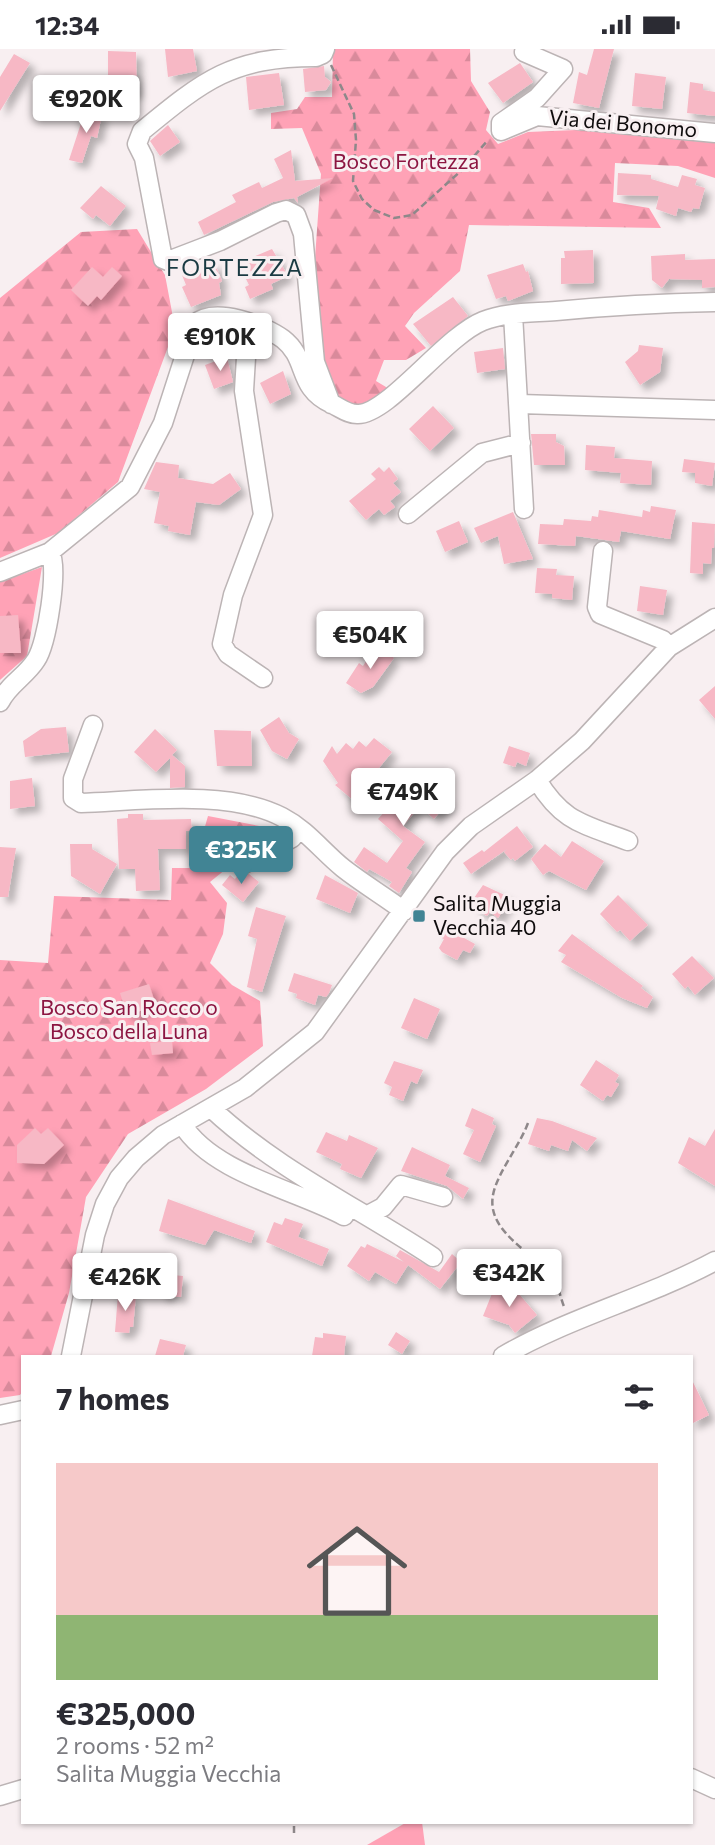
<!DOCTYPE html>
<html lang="en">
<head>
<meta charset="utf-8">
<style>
  body { margin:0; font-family:Commissioner,sans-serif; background:#f2f2f3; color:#2b2b33; height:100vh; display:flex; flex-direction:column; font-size:26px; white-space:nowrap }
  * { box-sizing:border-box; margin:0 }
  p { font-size:23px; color:#7c7c81 }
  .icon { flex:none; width:38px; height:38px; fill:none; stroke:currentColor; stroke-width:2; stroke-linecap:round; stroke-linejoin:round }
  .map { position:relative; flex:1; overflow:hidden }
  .panel { position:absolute; left:21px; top:1306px; width:672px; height:469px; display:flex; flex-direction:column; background:#fff; border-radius:0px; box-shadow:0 2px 5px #0004 }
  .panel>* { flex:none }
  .price { position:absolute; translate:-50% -60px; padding:0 16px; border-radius:7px; background:#fff; color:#222; font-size:23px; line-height:46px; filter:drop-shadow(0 2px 4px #0008) }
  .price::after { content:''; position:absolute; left:50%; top:42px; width:21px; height:16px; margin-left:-10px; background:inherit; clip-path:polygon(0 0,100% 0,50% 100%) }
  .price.selected { background:#418494; color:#fff }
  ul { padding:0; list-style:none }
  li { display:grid; align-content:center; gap:14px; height:371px; padding:0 35px }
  li span { display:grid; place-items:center; height:217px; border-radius:0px; color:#555 }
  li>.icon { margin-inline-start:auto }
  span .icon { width:126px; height:126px; fill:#fffc; stroke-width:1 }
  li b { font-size:30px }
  h2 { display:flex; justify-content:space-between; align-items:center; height:84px; padding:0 35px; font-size:30px }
  .status { display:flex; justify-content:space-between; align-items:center; height:49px; padding:0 35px; background:#fff; direction:ltr }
  .status svg { height:19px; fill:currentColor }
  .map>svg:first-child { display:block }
  .green { fill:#ffa2b6 }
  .forest { fill:url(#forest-firs) }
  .building { fill:#f7b8c5; filter:url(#shadow) }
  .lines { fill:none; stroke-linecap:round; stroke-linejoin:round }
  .minor-casing { stroke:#bcb4b5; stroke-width:21 }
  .path { stroke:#8e888a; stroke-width:2.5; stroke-dasharray:7 3.5; stroke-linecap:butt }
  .minor { stroke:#fff; stroke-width:18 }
  .poi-dot { fill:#418494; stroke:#f8eff1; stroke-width:2.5 }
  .labels { text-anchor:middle; stroke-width:6; stroke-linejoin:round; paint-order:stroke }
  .street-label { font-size:21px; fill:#0f0c0d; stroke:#f8eff1 }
  .park-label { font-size:21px; fill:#8c1541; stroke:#f8eff1 }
  .poi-label { font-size:21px; fill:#0f0c0d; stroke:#f8eff1; text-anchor:start }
  .neighbourhood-label { font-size:23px; letter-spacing:2px; fill:#1a3a42; stroke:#f8eff1 }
</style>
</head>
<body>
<div class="status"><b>12:34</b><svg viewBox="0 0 49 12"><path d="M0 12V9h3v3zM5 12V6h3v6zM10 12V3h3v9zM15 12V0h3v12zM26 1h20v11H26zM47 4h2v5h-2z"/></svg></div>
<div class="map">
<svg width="715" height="1796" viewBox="0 0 715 1796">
  <defs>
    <pattern id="forest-firs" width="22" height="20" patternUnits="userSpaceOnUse" patternTransform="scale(1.75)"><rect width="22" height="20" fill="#ffa2b6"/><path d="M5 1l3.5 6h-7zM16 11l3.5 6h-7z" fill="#d98a9b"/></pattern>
    <filter id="shadow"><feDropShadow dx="6" dy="6" stdDeviation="3.5" flood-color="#0004"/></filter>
  </defs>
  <rect width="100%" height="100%" fill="#f8eff1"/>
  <path class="green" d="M 407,1773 L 422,1773 L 425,1796 L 367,1796 Z"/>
  <path class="forest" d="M 333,0 L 470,0 L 471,32 L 490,63 L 486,81 L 498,95 L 528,83 L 576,81 L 715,94 L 715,129 L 678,117 L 615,114 L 613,153 L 649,159 L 661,179 L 469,176 L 460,222 L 414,264 L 405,277 L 426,299 L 406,311 L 384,311 L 376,332 L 391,341 L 367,357 L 344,355 L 331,335 L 321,299 L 315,209 L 321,125 L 302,79 L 271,80 L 271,64 L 297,60 L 305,48 L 332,48 Z
    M 137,180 L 165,226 L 175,279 L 118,433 L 58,484 L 0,509 L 0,249 L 81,183 Z
    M 42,518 L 27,607 L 0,631 L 0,533 Z
    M 208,767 L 275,780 L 210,833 L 227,854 L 223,885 L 210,914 L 232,936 L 260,952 L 263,997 L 206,1040 L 128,1085 L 86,1148 L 69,1244 L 51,1307 L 23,1307 L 23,1342 L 20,1346 L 0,1349 L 0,911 L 48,914 L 54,847 L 171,851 L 172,819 L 193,819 Z"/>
  <path class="building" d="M 165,0 L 193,0 L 197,22 L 168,28 Z
    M 594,0 L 614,0 L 599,59 L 573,54 L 579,23 L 587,26 Z
    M 108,2 L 136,3 L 137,44 L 113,46 L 111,27 L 108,27 Z
    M 14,5 L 30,14 L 0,62 L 0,28 Z
    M 520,14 L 533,33 L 503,54 L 488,34 Z
    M 324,17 L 325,28 L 331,33 L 326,41 L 305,43 L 303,20 Z
    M 279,24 L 284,56 L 249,61 L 246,28 Z
    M 635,24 L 666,28 L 662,60 L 632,57 Z
    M 690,33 L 703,35 L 703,41 L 715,43 L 715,67 L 687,64 Z
    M 85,62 L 102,66 L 97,89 L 91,87 L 82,114 L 69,111 Z
    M 168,76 L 180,93 L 160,107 L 150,92 Z
    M 291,101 L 295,132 L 333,129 L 297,148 L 298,154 L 294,149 L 273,153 L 204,186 L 198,173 L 236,153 L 232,146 L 259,133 L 262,139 L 283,129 L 274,110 Z
    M 618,124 L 651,126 L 651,130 L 678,138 L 682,126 L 697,130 L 695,136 L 705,139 L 699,160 L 693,159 L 691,163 L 678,159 L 676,167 L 656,160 L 659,147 L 617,146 Z
    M 101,137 L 126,157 L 110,177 L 96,166 L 93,170 L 80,159 Z
    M 272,200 L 288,227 L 271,235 L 273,240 L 250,250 L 245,238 L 249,236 L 244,226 L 251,223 L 246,211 Z
    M 593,201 L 594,234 L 561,235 L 561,209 L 565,209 L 564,202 Z
    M 685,205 L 685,211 L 715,210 L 715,238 L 702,239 L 702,231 L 669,230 L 662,239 L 652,231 L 651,207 Z
    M 214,213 L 222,232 L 219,234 L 221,246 L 191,258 L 182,238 L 186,236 L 182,226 Z
    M 523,215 L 526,223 L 528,222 L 533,242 L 508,252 L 506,247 L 496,250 L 487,226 Z
    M 92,218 L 103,228 L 112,218 L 122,227 L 101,251 L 97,247 L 88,257 L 71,241 Z
    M 453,248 L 468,267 L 431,297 L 413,275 Z
    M 639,296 L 663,299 L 660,323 L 640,336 L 625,313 L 638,302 Z
    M 503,299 L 505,320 L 477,324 L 474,303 Z
    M 227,308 L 233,333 L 214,340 L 205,316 Z
    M 283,322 L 291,345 L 270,355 L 260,334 Z
    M 433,357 L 454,379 L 430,402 L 409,380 Z
    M 531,385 L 556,385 L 556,393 L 564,397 L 565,416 L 534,416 Z
    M 586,396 L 615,398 L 614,409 L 652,412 L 651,436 L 620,434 L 621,424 L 585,421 Z
    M 684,410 L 715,414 L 712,437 L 695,434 L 695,424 L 682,423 Z
    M 156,413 L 179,416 L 178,429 L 213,435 L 230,424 L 241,440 L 219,456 L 196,453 L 190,486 L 168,482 L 169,477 L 154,474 L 160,443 L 144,440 Z
    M 379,418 L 384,423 L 389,418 L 398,430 L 393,434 L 401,443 L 390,452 L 395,458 L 384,466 L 379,460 L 366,471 L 349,452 L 376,430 L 371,425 Z
    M 651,457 L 676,461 L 670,490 L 621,482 L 619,493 L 576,487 L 575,497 L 538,495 L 540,475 L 563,476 L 564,470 L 591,472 L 592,467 L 598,468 L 599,461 L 642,468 L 643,461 L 650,463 Z
    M 513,463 L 533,510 L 504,515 L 498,487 L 481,494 L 474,479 Z
    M 459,472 L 468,493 L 445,503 L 436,482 Z
    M 692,473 L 715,475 L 714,499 L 712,499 L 711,515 L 703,514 L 703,525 L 690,524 Z
    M 537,519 L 557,520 L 556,526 L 574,527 L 572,551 L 552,549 L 552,545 L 535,544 Z
    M 640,537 L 667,541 L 663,566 L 637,562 Z
    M 18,566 L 21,604 L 0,604 L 0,567 Z
    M 380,599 L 394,609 L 373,638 L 361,644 L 346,634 L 359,614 L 363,617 L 374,600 Z
    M 715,637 L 715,670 L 699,651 Z
    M 279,668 L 289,684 L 299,690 L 287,710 L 272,702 L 260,681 Z
    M 66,678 L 69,703 L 25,708 L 23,692 L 41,680 Z
    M 155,680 L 177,701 L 172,706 L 185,717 L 185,738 L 170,739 L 170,709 L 156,723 L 134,703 Z
    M 214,681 L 251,682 L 252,717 L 217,717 Z
    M 374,689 L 392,703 L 353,751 L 335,736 L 338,734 L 323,712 L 332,697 L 337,705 L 346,694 L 353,700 L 359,692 L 366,698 Z
    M 509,697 L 530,704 L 526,717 L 517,713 L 515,718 L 503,714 Z
    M 408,719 L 449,752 L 434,770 L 420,757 L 403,777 L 425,793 L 406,819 L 412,823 L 399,844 L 389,837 L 392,833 L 369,820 L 367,823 L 354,813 L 364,798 L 387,814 L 403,792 L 378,770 L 401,744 L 392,736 Z
    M 32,729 L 35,757 L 10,760 L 10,732 Z
    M 128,765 L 143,765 L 143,771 L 191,770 L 192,782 L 186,782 L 186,800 L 158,800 L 160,841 L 136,842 L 135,820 L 119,820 L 117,770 L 128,769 Z
    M 517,777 L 533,798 L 515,812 L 513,809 L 511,811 L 504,803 L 507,800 L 471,825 L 463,814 L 482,801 L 484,803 Z
    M 572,792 L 604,812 L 586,841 L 549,822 L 543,826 L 531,810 L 545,795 L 561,808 Z
    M 70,795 L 92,795 L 92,800 L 117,815 L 100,845 L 71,827 Z
    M 0,798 L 16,799 L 8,848 L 0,848 Z
    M 239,825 L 249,825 L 259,833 L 243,853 L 222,836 L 230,826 L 235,830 Z
    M 325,826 L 358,844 L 350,864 L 316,850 Z
    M 483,836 L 511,849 L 498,869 L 490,863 L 487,867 L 474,859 L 479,851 L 474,849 Z
    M 618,846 L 648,876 L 630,892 L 620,881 L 617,883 L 600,865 Z
    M 256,858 L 286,867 L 262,943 L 247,938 L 257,890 L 248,887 Z
    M 444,878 L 475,895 L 470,904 L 463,901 L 457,911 L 442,903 L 439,899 L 444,890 L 439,888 Z
    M 572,885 L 643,937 L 641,939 L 653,948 L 647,959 L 622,949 L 561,913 L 566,906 L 558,902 Z
    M 692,907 L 714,929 L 695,946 L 688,937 L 685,940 L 672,925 Z
    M 294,924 L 332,936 L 329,944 L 326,948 L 318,946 L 315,956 L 296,949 L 297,945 L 288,942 Z
    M 149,935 L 156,957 L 127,966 L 120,944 Z
    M 414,949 L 440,960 L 427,990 L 401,979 Z
    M 172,992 L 173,1004 L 152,1006 L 150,994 Z
    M 596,1011 L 619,1026 L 615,1033 L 619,1035 L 611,1048 L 607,1046 L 603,1052 L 580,1036 Z
    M 394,1012 L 423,1021 L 417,1035 L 411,1032 L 403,1052 L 389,1046 L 392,1038 L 384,1034 Z
    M 472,1059 L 494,1069 L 492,1075 L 496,1077 L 480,1113 L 463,1105 L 474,1081 L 465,1077 Z
    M 537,1069 L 552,1072 L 597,1089 L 587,1102 L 572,1091 L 568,1102 L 551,1096 L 549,1102 L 528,1095 Z
    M 35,1079 L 41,1085 L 48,1079 L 64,1096 L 44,1115 L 17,1114 L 17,1096 Z
    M 715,1080 L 715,1137 L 678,1114 L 689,1088 L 705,1097 Z
    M 326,1083 L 347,1092 L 349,1086 L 378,1099 L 361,1129 L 340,1120 L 342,1115 L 316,1103 Z
    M 412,1098 L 450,1116 L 445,1127 L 469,1139 L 463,1150 L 447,1137 L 401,1122 Z
    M 168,1150 L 255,1182 L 251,1194 L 214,1181 L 205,1196 L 159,1182 Z
    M 285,1169 L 303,1175 L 298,1188 L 329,1200 L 322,1217 L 266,1193 L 274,1173 L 282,1176 Z
    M 367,1195 L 404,1213 L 396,1207 L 400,1201 L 439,1223 L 452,1205 L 461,1213 L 440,1240 L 408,1216 L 396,1235 L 375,1223 L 369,1232 L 347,1217 L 361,1197 L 365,1199 Z
    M 163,1225 L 183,1227 L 181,1248 L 161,1247 Z
    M 495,1237 L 519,1245 L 537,1266 L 515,1284 L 509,1276 L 483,1267 Z
    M 118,1245 L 136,1247 L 133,1278 L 130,1278 L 129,1284 L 115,1283 Z
    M 396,1283 L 410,1292 L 402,1305 L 388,1296 Z
    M 323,1284 L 346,1287 L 344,1307 L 312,1307 L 315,1288 L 323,1289 Z
    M 160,1290 L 186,1296 L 183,1307 L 155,1307 Z
    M 691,1329 L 709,1366 L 691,1375 Z"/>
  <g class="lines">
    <g class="minor-casing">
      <path id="minor" d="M 325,0 L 323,5 L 316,8 C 232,8 204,31 142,82 L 137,95 L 144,109 L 163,210 L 168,212 L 220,192 L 276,164 L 286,161 L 296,166 L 303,185 L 315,313 L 331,355
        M 524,3 L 563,20 L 537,49 L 501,74 L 501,82 L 537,67 L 715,84
        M 513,265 L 524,460
        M 248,275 L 244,342 L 263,466 L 233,546 L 222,595 L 228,605 L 263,629
        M 520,355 L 715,361
        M 408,465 L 482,404 L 521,394
        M 603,502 L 597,558 L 600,565 L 663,591 L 669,598
        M 0,523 L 50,503 L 130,438 L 163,374 L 195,275 C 214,257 264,276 283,290 C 309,310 296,339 332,355 C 341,359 347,365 357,365 C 387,367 445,287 483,272 C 505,263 532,264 556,262 C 609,257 662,254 715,253
        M 0,653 C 8,636 26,627 36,611 C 47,595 59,519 50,503
        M 93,676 L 73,730 L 73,749 L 81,754 C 140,752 229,740 282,768 C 307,781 322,802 343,819 C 362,834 384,847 404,862
        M 537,731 C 563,774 584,775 628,792
        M 244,815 L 292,789 L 299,779
        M 211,1059 C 276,1120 359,1159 433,1208
        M 182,1075 C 212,1124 296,1141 344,1167
        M 368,1166 L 383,1158 L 401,1136 L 443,1148
        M 71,1307 L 95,1186 L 105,1155 L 119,1129 L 136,1109 L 163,1086 L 245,1039 L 315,983 L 445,803 L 471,777 L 537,731 L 582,692 L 669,598 L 715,569
        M 503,1307 C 570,1268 646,1249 715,1212
        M 0,1366 L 23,1361
        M 691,1729 L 715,1740
        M 0,1747 L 23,1740"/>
    </g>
    <path class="path" d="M 331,16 L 354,65 L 356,91 L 353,132 L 362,150 L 374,161 L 394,169 L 412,166 L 463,120 L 488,91
      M 528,1074 C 519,1098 497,1124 493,1146 C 486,1184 535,1203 553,1230 C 559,1238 561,1251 565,1260
      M 294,1784 L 294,1773"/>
    <use href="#minor" class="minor"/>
  </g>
  <rect class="poi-dot" x="412" y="860" width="14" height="14" rx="3.5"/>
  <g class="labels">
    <g class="street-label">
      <text transform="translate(623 75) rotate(5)" y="7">Via dei Bonomo</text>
    </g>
    <g class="park-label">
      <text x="406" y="120">Bosco Fortezza</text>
      <text x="129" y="966">Bosco San Rocco o<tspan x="129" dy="24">Bosco della Luna</tspan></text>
    </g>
    <g class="poi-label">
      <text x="433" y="862">Salita Muggia<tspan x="433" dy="24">Vecchia 40</tspan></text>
    </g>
    <g class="neighbourhood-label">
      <text x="235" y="227">FORTEZZA</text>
    </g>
  </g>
</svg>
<b class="price" style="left:86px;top:86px">€920K</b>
<b class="price" style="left:220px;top:324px">€910K</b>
<b class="price" style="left:370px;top:622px">€504K</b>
<b class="price" style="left:403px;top:779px">€749K</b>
<b class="price selected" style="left:241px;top:837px">€325K</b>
<b class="price" style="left:509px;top:1260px">€342K</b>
<b class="price" style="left:125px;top:1264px">€426K</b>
<section class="panel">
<h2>7 homes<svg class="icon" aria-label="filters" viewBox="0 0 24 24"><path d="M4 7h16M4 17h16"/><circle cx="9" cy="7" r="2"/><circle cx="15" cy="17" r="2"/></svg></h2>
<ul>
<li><span style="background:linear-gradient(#f6c9c9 70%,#8fb573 0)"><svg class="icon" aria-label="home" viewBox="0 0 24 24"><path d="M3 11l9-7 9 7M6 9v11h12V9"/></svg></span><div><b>€325,000</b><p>2 rooms · 52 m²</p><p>Salita Muggia Vecchia</p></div></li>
</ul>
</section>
</div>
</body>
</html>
